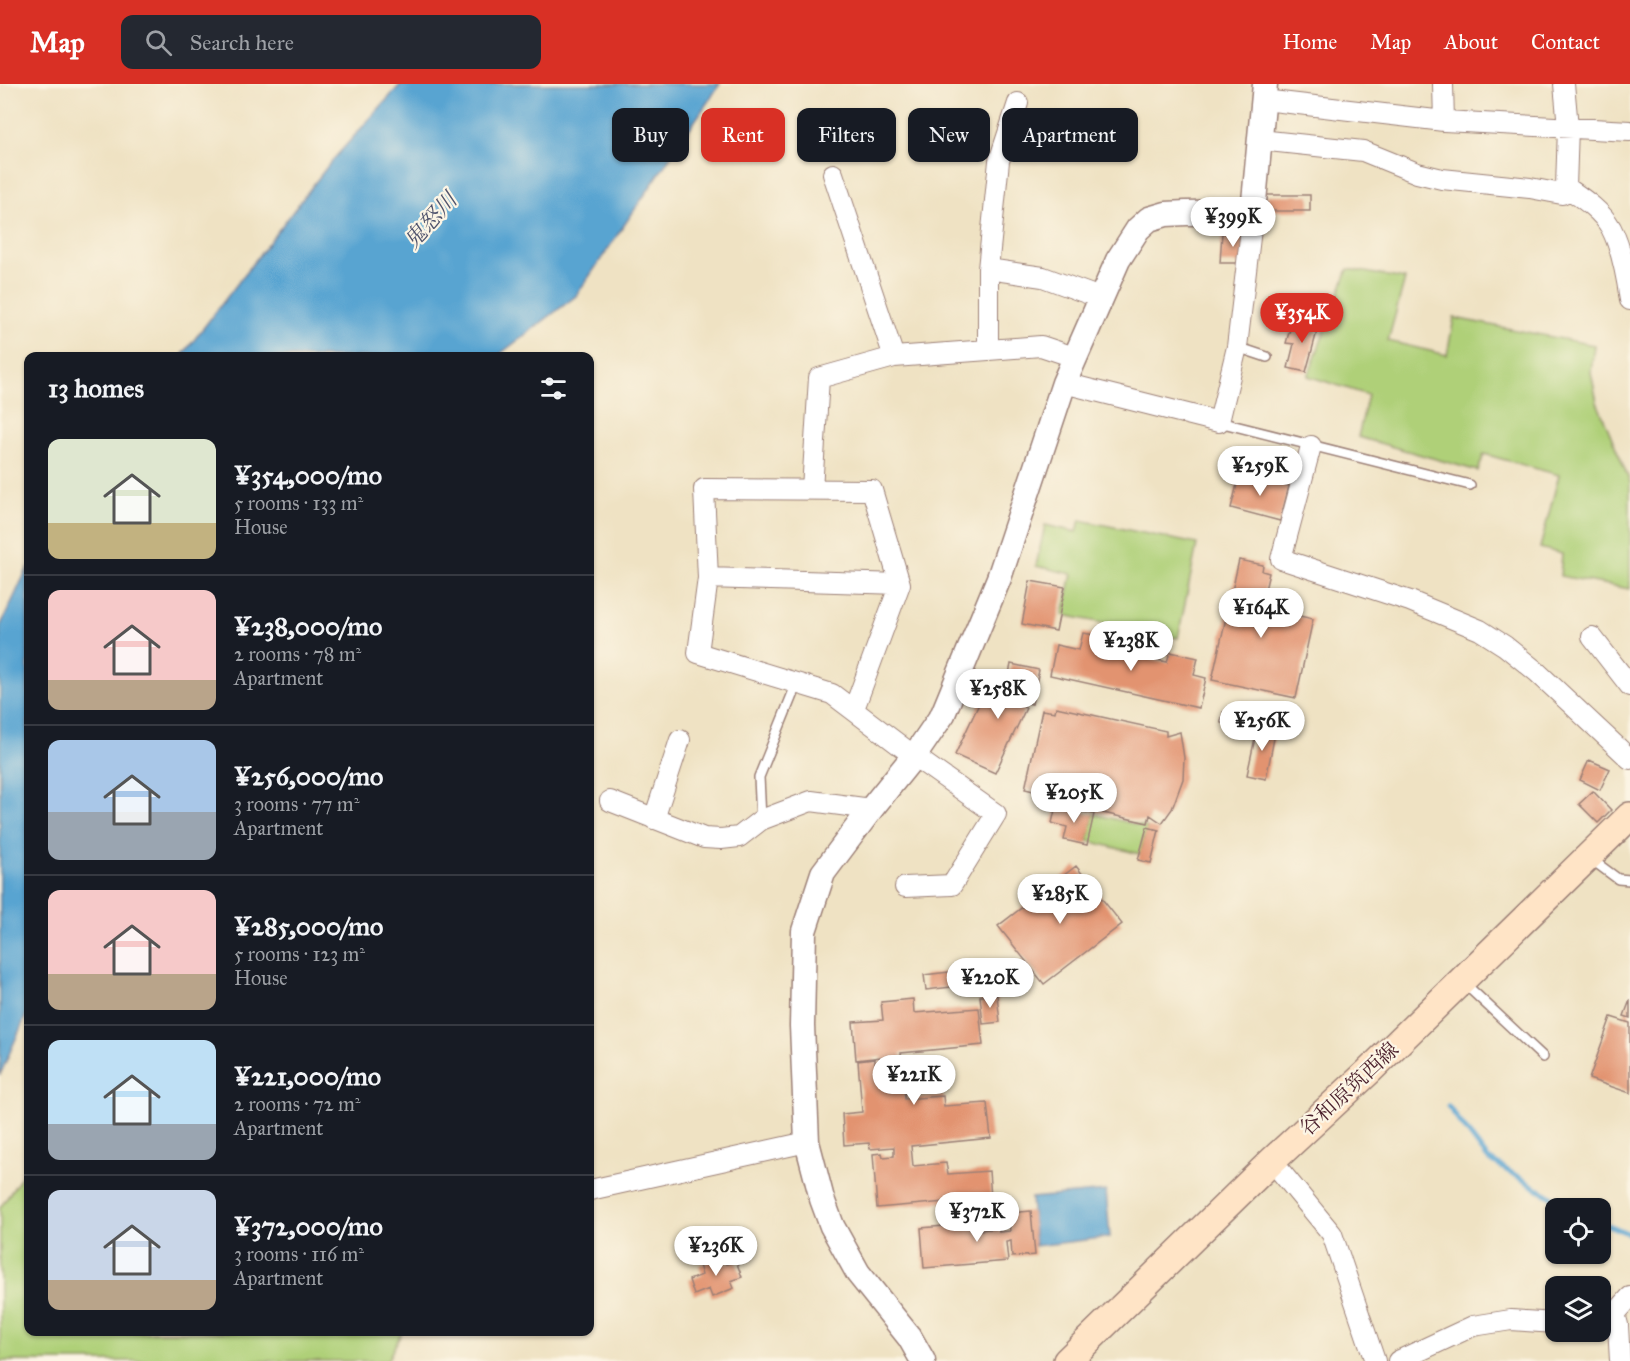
<!DOCTYPE html>
<html lang="en">
<head>
<meta charset="utf-8">
<style>
  body { margin:0; font-family:"IM FELL Great Primer","Noto Serif JP",serif; background:#242831; color:#f1f3f6; height:100vh; display:flex; flex-direction:column; font-size:22px; white-space:nowrap }
  * { box-sizing:border-box; margin:0 }
  p { font-size:20px; color:#9ea1a6 }
  .icon { flex:none; width:33px; height:33px; fill:none; stroke:currentColor; stroke-width:2; stroke-linecap:round; stroke-linejoin:round }
  .map { position:relative; flex:1; overflow:hidden }
  .panel { position:absolute; left:24px; top:268px; width:570px; height:984px; display:flex; flex-direction:column; background:#171b24; border-radius:12px; box-shadow:0 2px 4px #0004 }
  .panel>* { flex:none }
  .banner { position:absolute; left:612px; top:24px; width:570px; height:54px; display:flex; gap:12px }
  .fabs { position:absolute; left:1545px; top:1114px; display:grid; gap:12px }
  .fabs a { display:grid; place-items:center; width:66px; height:66px; border-radius:12px; background:#171b24; box-shadow:0 2px 4px #0004; font-size:30px }
  .price { position:absolute; translate:-50% -51px; padding:0 14px; border-radius:21px; background:#fff; color:#222; font-size:20px; line-height:39px; filter:drop-shadow(0 2px 3px #0008) }
  .price::after { content:''; position:absolute; left:50%; top:36px; width:18px; height:14px; margin-left:-9px; background:inherit; clip-path:polygon(0 0,100% 0,50% 100%) }
  .price.active { background:#d93025; color:#fff }
  ul { padding:0; list-style:none }
  li { display:flex; align-items:center; gap:18px; height:150px; padding:0 24px }
  li+li { border-top:2px solid #363941 }
  li span { display:grid; place-items:center; flex:none; width:168px; height:120px; border-radius:12px; color:#555 }
  li>.icon { margin-inline-start:auto }
  span .icon { width:72px; height:72px; fill:#fffc; stroke-width:1 }
  li b { font-size:26px }
  h2 { display:flex; justify-content:space-between; align-items:center; height:72px; padding:0 24px; font-size:26px }
  .chip { padding:0 21px; border-radius:12px; background:#171b24; box-shadow:0 2px 4px #0004; font-size:21px; line-height:54px }
  .chip.active { background:#d93025; color:#fff }
  header { display:flex; align-items:center; gap:36px; box-sizing:border-box; height:84px; padding:0 30px; background:#d93025; color:#fff }
  header strong { font-size:28px }
  nav { display:flex; gap:33px; margin-inline-start:auto; font-size:21px }
  .search { width:420px; height:54px; background:#242831; display:flex; align-items:center; gap:15px; box-sizing:border-box; padding:0 21px; border-radius:12px; color:#9ea1a6; font-size:22px }
  .map>svg:first-child { display:block }
  .green { fill:#afd078; stroke:#7c7852; stroke-width:1.5 }
  .water { fill:#58a4d1; stroke:#51627e; stroke-width:1.5 }
  .lines { fill:none; stroke-linecap:round; stroke-linejoin:round }
  .stream { stroke:#58a4d1; stroke-width:5 }
  .building { fill:#e2936f }
  .service-casing { stroke:#9c8077; stroke-width:12 }
  .minor-casing { stroke:#9c8077; stroke-width:22 }
  .tertiary-casing { stroke:#9c8077; stroke-width:27 }
  .secondary-casing { stroke:#9c8077; stroke-width:30 }
  .service { stroke:#fff; stroke-width:9 }
  .minor { stroke:#fff; stroke-width:20 }
  .tertiary { stroke:#fff; stroke-width:24 }
  .secondary { stroke:#ffe4c6; stroke-width:27 }
  .labels { text-anchor:middle; stroke-width:4.5; stroke-linejoin:round; paint-order:stroke }
  .street-label { font-size:21px; fill:#4a1f2b; stroke:#fcf5e5 }
  .water-label { font-size:22px; font-style:italic; fill:#50546d; stroke:#fcf5e5 }
</style>
</head>
<body>
<header>
<strong>Map</strong>
<div class="search"><svg class="icon" aria-label="search" viewBox="0 0 24 24"><circle cx="10" cy="10" r="6"/><path d="M15 15l6 6"/></svg>Search here</div>
<nav><a>Home</a><a>Map</a><a>About</a><a>Contact</a></nav>
</header>
<div class="map">
<svg width="1630" height="1277" viewBox="0 0 1630 1277">
  <rect width="100%" height="100%" fill="#fcf5e5"/>
  <filter id="ink" filterUnits="userSpaceOnUse"><feTurbulence type="fractalNoise" baseFrequency=".0167" numOctaves="2"/><feDisplacementMap in="SourceGraphic" scale="12" xChannelSelector="R" yChannelSelector="G"/><feConvolveMatrix kernelMatrix="1 2 1 2 8 2 1 2 1" color-interpolation-filters="sRGB"/></filter>
  <filter id="wash" filterUnits="userSpaceOnUse"><feTurbulence type="fractalNoise" baseFrequency=".008" numOctaves="4" result="noise"/><feDisplacementMap in="SourceGraphic" scale="24" xChannelSelector="R" yChannelSelector="G"/><feGaussianBlur stdDeviation="1.35" result="paint"/><feColorMatrix in="noise" values="0 0 0 0 0 0 0 0 0 0 0 0 0 0 0 0 0 1.4 0 .05"/><feComposite in="paint" operator="in"/></filter>
  <g filter="url(#wash)">
    <rect width="100%" height="100%" fill="#efe2c3"/>
    <path class="green" d="M 1348,185 L 1405,195 L 1388,257 L 1447,271 L 1454,234 L 1594,261 L 1591,288 L 1597,318 L 1630,398 L 1630,505 L 1560,492 L 1562,470 L 1540,464 L 1559,391 L 1484,370 L 1478,387 L 1358,353 L 1368,311 L 1308,292 Z
      M 1080,436 L 1197,460 L 1178,554 L 1063,531 L 1072,490 L 1036,482 L 1045,441 L 1077,448 Z
      M 1094,730 L 1147,743 L 1140,770 L 1088,757 Z
      M 28,1083 L 28,1248 L 402,1248 L 387,1277 L 0,1277 L 0,1124 Z"/>
    <path class="water" d="M 401,0 L 720,0 L 576,212 L 496,273 L 181,273 L 330,79 Z
      M 28,483 L 28,927 L 0,991 L 0,543 Z
      M 1106,1107 L 1110,1153 L 1035,1162 L 1031,1114 Z"/>
    <g class="lines">
      <path class="stream" d="M 1448,1022 L 1488,1075 L 1572,1125
        M 1600,1138 L 1630,1150"/>
    </g>
    <g id="blocks">
      <path class="building" d="M 1267,111 L 1310,111 L 1310,127 L 1267,127 Z
        M 1222,149 L 1245,149 L 1244,179 L 1220,179 Z
        M 1302,235 L 1319,240 L 1306,288 L 1288,284 L 1294,260 L 1286,259 L 1292,238 L 1300,241 Z
        M 1240,389 L 1289,402 L 1280,437 L 1231,424 Z
        M 1239,476 L 1263,481 L 1262,487 L 1269,489 L 1261,523 L 1313,535 L 1296,614 L 1212,596 Z
        M 1030,497 L 1065,503 L 1056,547 L 1022,540 Z
        M 1083,549 L 1101,552 L 1099,563 L 1167,578 L 1170,568 L 1198,574 L 1194,591 L 1206,594 L 1199,624 L 1050,591 L 1056,561 L 1079,566 Z
        M 1011,580 L 1039,586 L 1032,620 L 1004,614 L 1026,624 L 995,689 L 955,671 L 986,605 L 1004,614 Z
        M 1056,623 L 1166,647 L 1166,652 L 1180,648 L 1184,674 L 1183,695 L 1172,725 L 1162,739 L 1150,731 L 1148,739 L 1036,714 L 1038,708 L 1025,705 L 1042,626 L 1055,628 Z
        M 1223,628 L 1233,630 L 1231,641 L 1221,639 Z
        M 1258,640 L 1276,644 L 1266,695 L 1247,691 Z
        M 1589,676 L 1610,685 L 1600,706 L 1580,696 Z
        M 1593,707 L 1611,726 L 1598,739 L 1579,720 Z
        M 1056,722 L 1094,730 L 1087,761 L 1064,756 L 1067,743 L 1052,739 Z
        M 1147,743 L 1159,746 L 1151,779 L 1138,776 Z
        M 1076,782 L 1122,840 L 1044,900 L 998,842 Z
        M 966,886 L 968,901 L 926,906 L 924,891 Z
        M 997,911 L 1000,938 L 983,940 L 980,912 Z
        M 913,915 L 914,929 L 979,924 L 983,961 L 901,969 L 905,1015 L 943,1012 L 944,1022 L 987,1019 L 991,1054 L 911,1062 L 913,1082 L 946,1079 L 948,1090 L 989,1087 L 991,1114 L 877,1124 L 873,1070 L 882,1069 L 883,1073 L 894,1072 L 894,1063 L 870,1065 L 869,1059 L 844,1061 L 842,1030 L 862,1028 L 858,977 L 875,975 L 875,980 L 881,979 L 881,973 L 856,976 L 853,938 L 883,936 L 881,918 Z
        M 1630,916 L 1630,934 L 1624,932 Z
        M 1611,933 L 1630,939 L 1630,1009 L 1589,995 Z
        M 1031,1127 L 1035,1171 L 1012,1173 L 1011,1157 L 1006,1158 L 1008,1177 L 924,1184 L 921,1144 L 980,1139 L 980,1146 L 999,1144 L 999,1148 L 1010,1147 L 1008,1129 Z
        M 723,1172 L 726,1180 L 736,1177 L 742,1193 L 731,1197 L 734,1204 L 712,1213 L 709,1205 L 694,1211 L 689,1196 L 702,1191 L 699,1181 Z"/>
    </g>
  </g>
  <g filter="url(#ink)">
    <use href="#blocks" fill-opacity="0" stroke="#9c8077" stroke-width="1.5"/>
    <g class="lines">
      <g class="service-casing">
        <path id="service" d="M 1237,263 L 1267,273
          M 1219,338 L 1470,401
          M 761,736 L 759,693 L 797,599
          M 1591,775 L 1618,795 L 1630,796
          M 1464,899 L 1543,973"/>
      </g>
      <g class="minor-casing">
        <path id="minor" d="M 1443,0 L 1444,37
          M 1564,0 L 1568,43 L 1566,103 C 1582,114 1601,126 1611,144 C 1621,163 1627,195 1630,216
          M 1263,16 L 1444,37 L 1630,47
          M 1260,56 L 1363,67 L 1417,89 L 1442,95 L 1530,104 L 1562,110
          M 833,90 L 894,273
          M 988,185 L 1043,193 L 1100,214
          M 988,266 L 1041,262 L 1074,273
          M 1064,299 L 1219,338 L 1237,263 L 1253,128
          M 1311,362 L 1281,475 L 1410,517 L 1480,546 L 1505,562 L 1537,588 L 1630,675
          M 812,405 L 819,294 L 894,273 L 988,266 L 988,185 L 999,77 L 1018,19
          M 708,494 L 900,500
          M 1592,553 L 1630,602
          M 854,625 L 900,500 L 872,406 L 704,405 L 708,494 L 698,569 L 832,610 L 914,672 L 996,730 L 952,801 L 905,803
          M 610,717 L 704,754 L 721,755 L 739,753 L 761,736 L 811,717 L 871,725
          M 654,735 L 680,656
          M 1272,1077 L 1332,1150 L 1375,1277
          M 590,1106 L 807,1058
          M 1615,1230 L 1618,1241 L 1620,1277
          M 1600,1234 L 1615,1230 L 1630,1213
          M 1398,1277 L 1473,1242 L 1511,1236 L 1556,1239"/>
      </g>
      <g class="tertiary-casing">
        <path id="tertiary" d="M 923,1277 L 910,1254 L 858,1189 L 832,1142 L 822,1115 L 807,1058 L 802,942 L 804,847 L 823,789 L 871,725 L 917,668 L 943,630 L 999,494 L 1064,299 L 1118,176 L 1138,145 L 1149,135 L 1166,130 L 1186,129 L 1253,128 L 1265,0"/>
      </g>
      <g class="secondary-casing">
        <path id="secondary" d="M 1067,1277 L 1272,1077 L 1368,988 L 1630,732"/>
      </g>
      <use href="#service" class="service"/>
      <use href="#minor" class="minor"/>
      <use href="#tertiary" class="tertiary"/>
      <use href="#secondary" class="secondary"/>
    </g>
  </g>
  <g class="labels">
    <g class="street-label">
      <text transform="translate(1349 1005) rotate(-43)" y="7">谷和原筑西線</text>
    </g>
    <g class="water-label">
      <text transform="translate(430 136) rotate(-48)" y="8">鬼怒川</text>
    </g>
  </g>
</svg>
<div class="fabs">
<a><svg class="icon" aria-label="locate" viewBox="0 0 24 24"><circle cx="12" cy="12" r="6"/><path d="M12 2v4M12 18v4M2 12h4M18 12h4"/></svg></a>
<a><svg class="icon" aria-label="layers" viewBox="0 0 24 24"><path d="M12 4l9 5-9 5-9-5zM3 14l9 5 9-5"/></svg></a>
</div>
<b class="price" style="left:1233px;top:164px">¥399K</b>
<b class="price active" style="left:1302px;top:260px">¥354K</b>
<b class="price" style="left:1260px;top:413px">¥259K</b>
<b class="price" style="left:1261px;top:555px">¥164K</b>
<b class="price" style="left:1131px;top:588px">¥238K</b>
<b class="price" style="left:998px;top:636px">¥258K</b>
<b class="price" style="left:1262px;top:668px">¥256K</b>
<b class="price" style="left:1074px;top:740px">¥205K</b>
<b class="price" style="left:1060px;top:841px">¥285K</b>
<b class="price" style="left:990px;top:925px">¥220K</b>
<b class="price" style="left:914px;top:1022px">¥221K</b>
<b class="price" style="left:977px;top:1159px">¥372K</b>
<b class="price" style="left:716px;top:1193px">¥236K</b>
<div class="banner">
<a class="chip">Buy</a>
<a class="chip active">Rent</a>
<a class="chip">Filters</a>
<a class="chip">New</a>
<a class="chip">Apartment</a>
</div>
<section class="panel">
<h2>13 homes<svg class="icon" aria-label="filters" viewBox="0 0 24 24"><path d="M4 7h16M4 17h16"/><circle cx="9" cy="7" r="2"/><circle cx="15" cy="17" r="2"/></svg></h2>
<ul>
<li><span style="background:linear-gradient(#dfe7d0 70%,#c2b280 0)"><svg class="icon" aria-label="home" viewBox="0 0 24 24"><path d="M3 11l9-7 9 7M6 9v11h12V9"/></svg></span><div><b>¥354,000/mo</b><p>5 rooms · 133 m²</p><p>House</p></div></li>
<li><span style="background:linear-gradient(#f6c9c9 75%,#b9a48a 0)"><svg class="icon" aria-label="home" viewBox="0 0 24 24"><path d="M3 11l9-7 9 7M6 9v11h12V9"/></svg></span><div><b>¥238,000/mo</b><p>2 rooms · 78 m²</p><p>Apartment</p></div></li>
<li><span style="background:linear-gradient(#a9c7e8 60%,#9aa5b1 0)"><svg class="icon" aria-label="home" viewBox="0 0 24 24"><path d="M3 11l9-7 9 7M6 9v11h12V9"/></svg></span><div><b>¥256,000/mo</b><p>3 rooms · 77 m²</p><p>Apartment</p></div></li>
<li><span style="background:linear-gradient(#f6c9c9 70%,#b9a48a 0)"><svg class="icon" aria-label="home" viewBox="0 0 24 24"><path d="M3 11l9-7 9 7M6 9v11h12V9"/></svg></span><div><b>¥285,000/mo</b><p>5 rooms · 123 m²</p><p>House</p></div></li>
<li><span style="background:linear-gradient(#bfe0f5 70%,#9aa5b1 0)"><svg class="icon" aria-label="home" viewBox="0 0 24 24"><path d="M3 11l9-7 9 7M6 9v11h12V9"/></svg></span><div><b>¥221,000/mo</b><p>2 rooms · 72 m²</p><p>Apartment</p></div></li>
<li><span style="background:linear-gradient(#c9d6e8 75%,#b9a48a 0)"><svg class="icon" aria-label="home" viewBox="0 0 24 24"><path d="M3 11l9-7 9 7M6 9v11h12V9"/></svg></span><div><b>¥372,000/mo</b><p>3 rooms · 116 m²</p><p>Apartment</p></div></li>
</ul>
</section>
</div>
</body>
</html>
